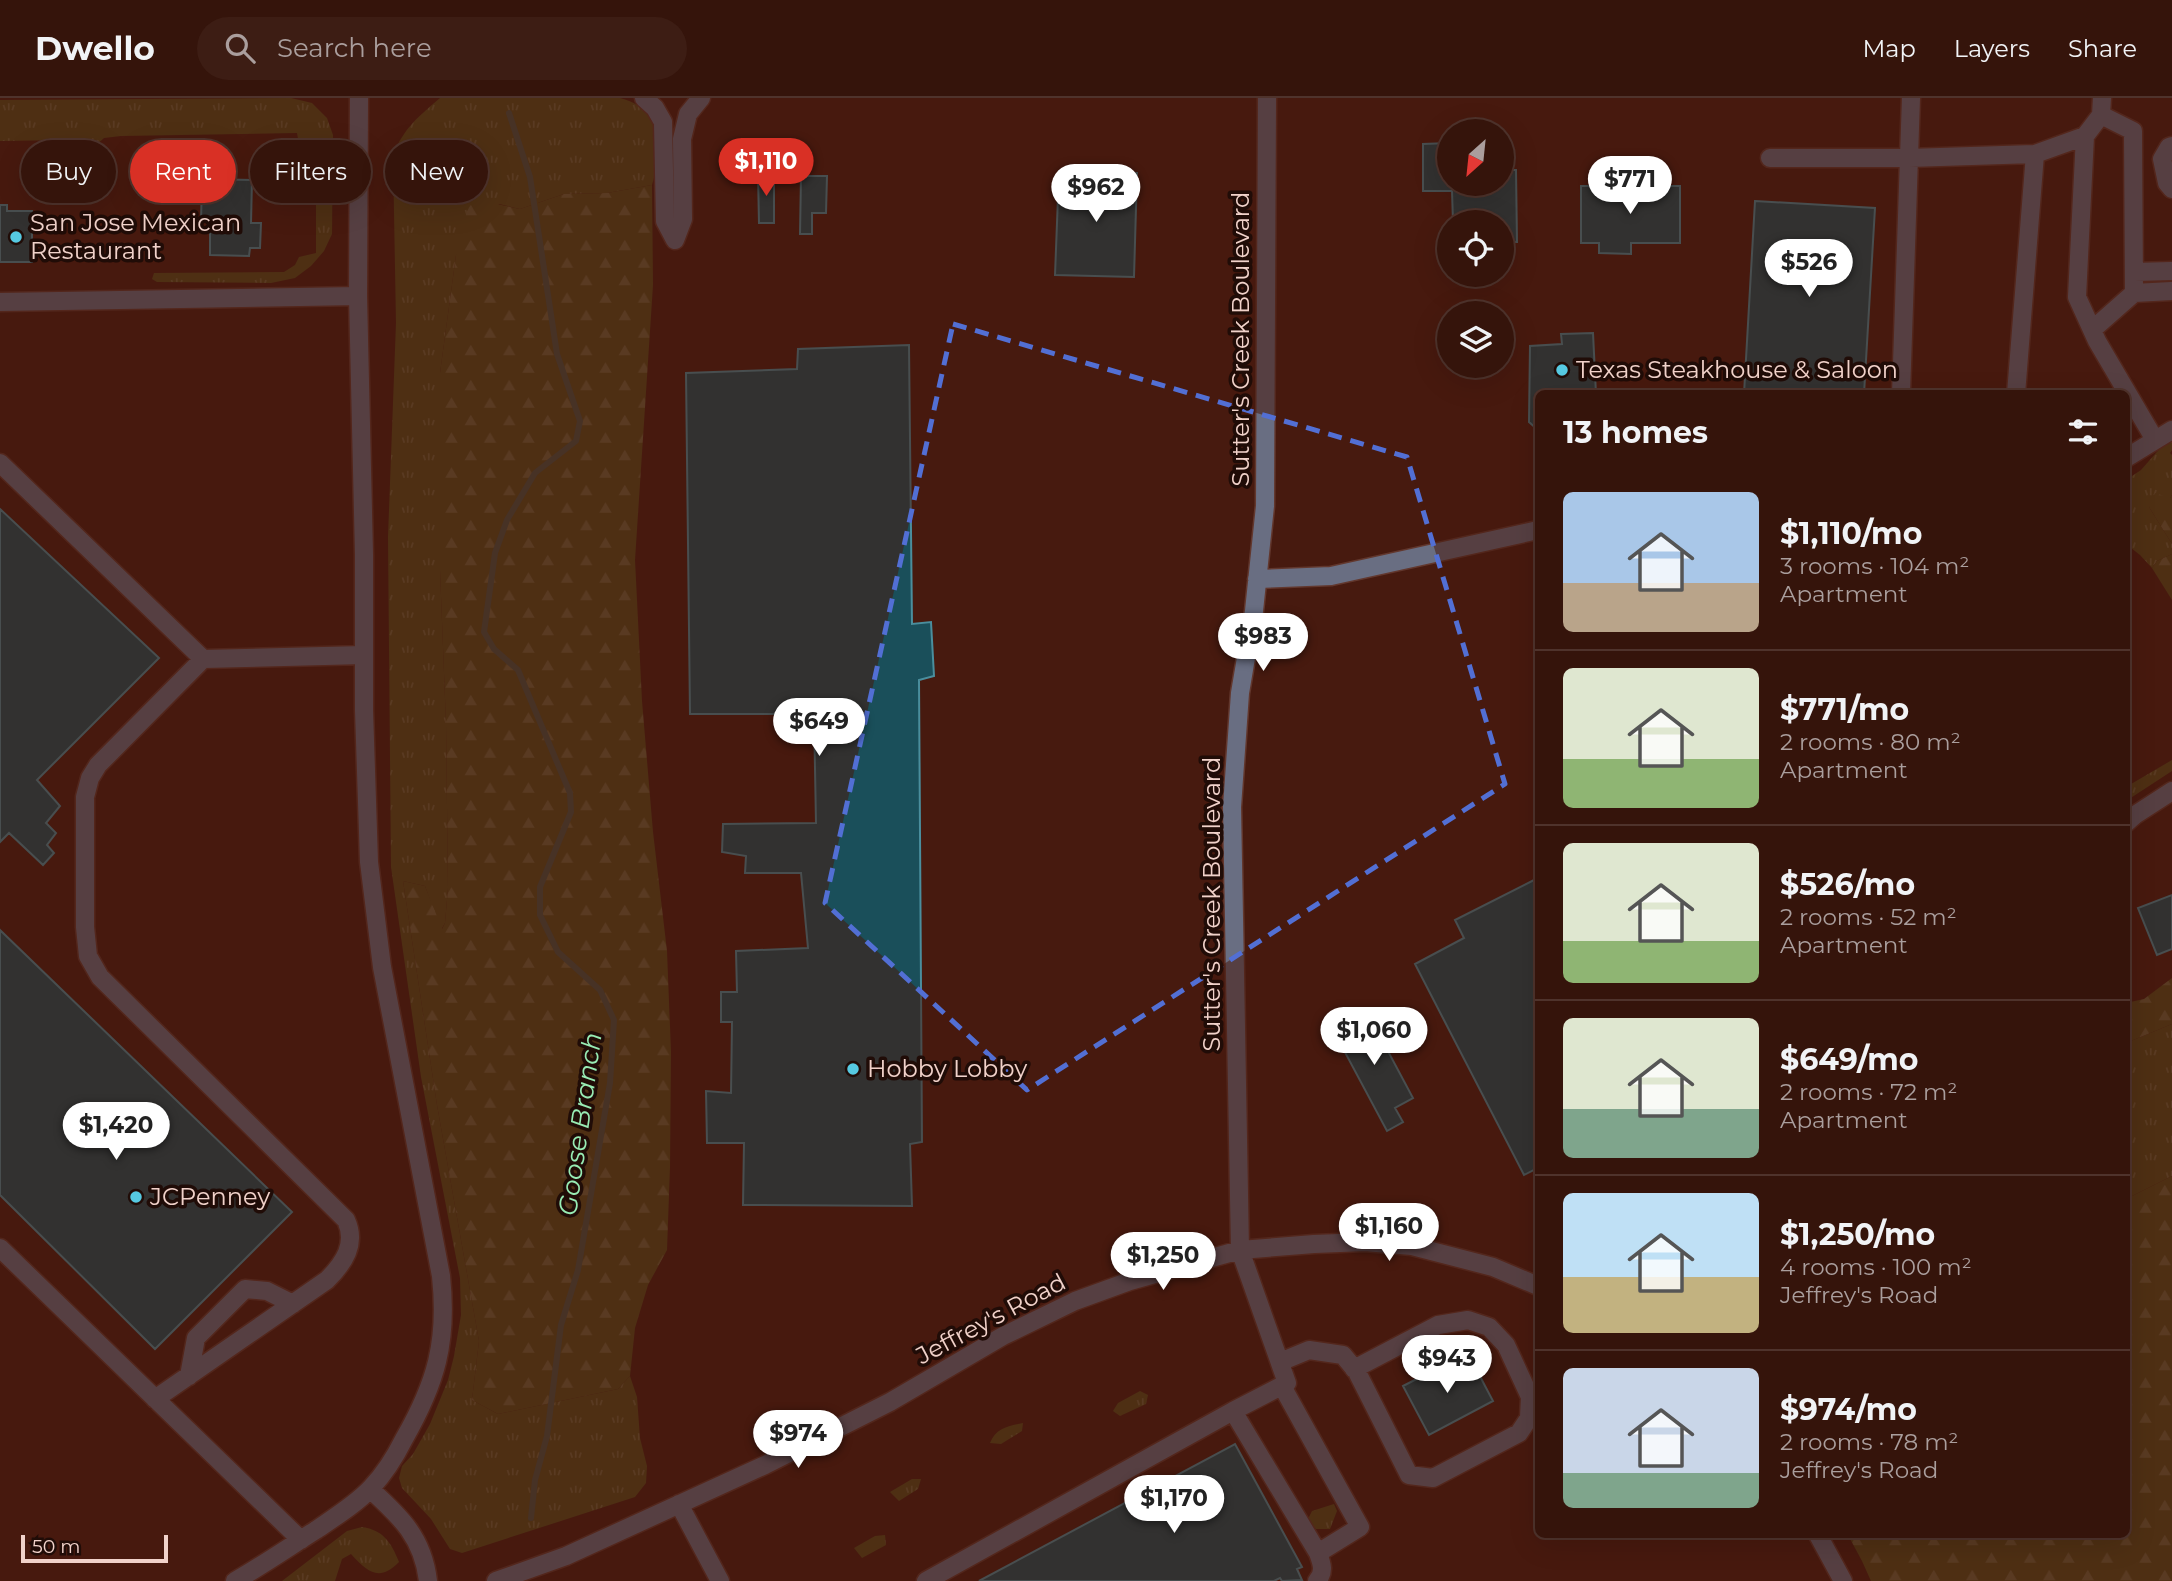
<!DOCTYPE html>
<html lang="en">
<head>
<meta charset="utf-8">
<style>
  body { margin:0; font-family:Montserrat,sans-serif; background:#3d1d14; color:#f1f3f6; height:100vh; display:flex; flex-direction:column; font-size:26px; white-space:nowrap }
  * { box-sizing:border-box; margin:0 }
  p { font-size:23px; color:#aa9e9d }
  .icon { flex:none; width:38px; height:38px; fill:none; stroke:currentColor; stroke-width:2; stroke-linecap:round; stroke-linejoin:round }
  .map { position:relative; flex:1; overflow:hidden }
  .details { position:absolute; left:1535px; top:292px; width:595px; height:1148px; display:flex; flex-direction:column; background:#35140b; border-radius:10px; box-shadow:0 7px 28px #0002,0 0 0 2px #4f332c }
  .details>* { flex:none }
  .top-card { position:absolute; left:21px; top:42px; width:665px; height:63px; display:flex; gap:14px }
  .needle { width:46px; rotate:207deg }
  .controls { position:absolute; left:1437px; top:21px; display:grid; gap:14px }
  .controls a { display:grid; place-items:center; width:77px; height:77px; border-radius:50%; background:#35140b; box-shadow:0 7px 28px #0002,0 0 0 2px #4f332c; font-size:35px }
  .scale { position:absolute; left:21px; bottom:18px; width:147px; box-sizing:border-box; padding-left:7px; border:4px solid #f1d2ca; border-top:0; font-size:19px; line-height:24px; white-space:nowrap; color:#f1d2ca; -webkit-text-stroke:5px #200c07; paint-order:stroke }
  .price { position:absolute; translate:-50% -60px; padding:0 16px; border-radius:24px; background:#fff; color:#222; font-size:23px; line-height:46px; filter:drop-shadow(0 2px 4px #0008) }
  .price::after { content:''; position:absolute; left:50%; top:42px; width:21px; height:16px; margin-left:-10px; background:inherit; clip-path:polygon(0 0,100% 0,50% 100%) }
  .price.on { background:#d93025; color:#fff }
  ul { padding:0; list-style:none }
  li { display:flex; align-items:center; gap:21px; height:175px; padding:0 28px }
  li+li { border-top:2px solid #4f332c }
  li span { display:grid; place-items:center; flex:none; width:196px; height:140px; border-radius:10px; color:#555 }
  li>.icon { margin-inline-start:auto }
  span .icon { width:84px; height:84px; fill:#fffc; stroke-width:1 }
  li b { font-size:30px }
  h2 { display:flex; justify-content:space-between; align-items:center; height:84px; padding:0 28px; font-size:30px }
  .tag { padding:0 24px; border-radius:32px; background:#35140b; box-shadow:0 7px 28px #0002,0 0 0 2px #4f332c; font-size:24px; line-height:63px }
  .tag.on { background:#d93025; color:#fff }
  header { display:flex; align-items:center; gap:42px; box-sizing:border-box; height:98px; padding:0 35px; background:#35140b; border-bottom:2px solid #4f332c }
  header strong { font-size:33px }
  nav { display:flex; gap:38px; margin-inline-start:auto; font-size:24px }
  .search { width:490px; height:63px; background:#3d1d14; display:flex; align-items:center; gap:18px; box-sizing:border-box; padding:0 24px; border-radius:38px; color:#aa9e9d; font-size:26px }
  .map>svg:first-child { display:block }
  .grass { fill:url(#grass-tufts) }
  .forest { fill:url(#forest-firs) }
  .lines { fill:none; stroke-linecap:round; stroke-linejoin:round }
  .stream { stroke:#485042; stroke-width:6 }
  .building { fill:#1a4f5a; stroke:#4a8e9d; stroke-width:2 }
  .minor-casing { stroke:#62372d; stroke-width:21 }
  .minor { stroke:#696e82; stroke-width:18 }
  .marked { fill:none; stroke:#526fd4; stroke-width:5; stroke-dasharray:14 9; stroke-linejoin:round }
  .poi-dot { fill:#56c9e1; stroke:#200c07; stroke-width:2.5 }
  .labels { text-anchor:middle; stroke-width:7; stroke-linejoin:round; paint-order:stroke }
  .poi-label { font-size:24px; fill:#f1d2ca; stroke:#200c07; text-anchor:start }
  .street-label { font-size:24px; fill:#f1d2ca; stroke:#200c07 }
  .water-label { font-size:26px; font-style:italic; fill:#98ecb4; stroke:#200c07 }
</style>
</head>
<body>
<header>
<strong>Dwello</strong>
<div class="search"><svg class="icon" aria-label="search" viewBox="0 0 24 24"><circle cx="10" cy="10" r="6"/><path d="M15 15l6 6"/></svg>Search here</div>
<nav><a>Map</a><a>Layers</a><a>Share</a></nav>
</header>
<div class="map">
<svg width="2172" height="1483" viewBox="0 0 2172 1483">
  <defs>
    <pattern id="grass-tufts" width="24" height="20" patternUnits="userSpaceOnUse" patternTransform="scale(1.75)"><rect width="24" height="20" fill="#574a1a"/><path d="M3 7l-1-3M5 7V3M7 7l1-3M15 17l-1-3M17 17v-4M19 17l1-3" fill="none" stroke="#70633a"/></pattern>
    <pattern id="forest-firs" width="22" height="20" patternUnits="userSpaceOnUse" patternTransform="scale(1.75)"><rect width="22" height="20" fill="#574a1a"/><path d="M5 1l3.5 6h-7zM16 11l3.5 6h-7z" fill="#70633a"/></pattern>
  </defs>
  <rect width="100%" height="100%" fill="#471a0f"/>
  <path class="grass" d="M 291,0 L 312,5 L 327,20 L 333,37 L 332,136 L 324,153 L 311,168 L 295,180 L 271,185 L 157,184 L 152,181 L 154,175 L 284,174 L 295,167 L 299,159 L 316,155 L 316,52 L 300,51 L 297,35 L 121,38 L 104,40 L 86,56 L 68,57 L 67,42 L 0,43 L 0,2 Z
    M 440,0 L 620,0 C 663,10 662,54 652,87 L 607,95 L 564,96 L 520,111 L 499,106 L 456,157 L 440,275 L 440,472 L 446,626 L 448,790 L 445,825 L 441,832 L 425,788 L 403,783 L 437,1007 L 479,1243 L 472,1302 L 498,1316 L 618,1291 L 630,1278 L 637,1299 L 640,1340 L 647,1368 L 646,1385 L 635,1399 L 462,1455 L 450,1451 L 431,1421 L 402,1390 L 399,1380 L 402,1368 L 413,1356 L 430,1326 L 448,1282 L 454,1258 L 461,1217 L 460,1180 L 421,979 L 391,769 L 388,439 L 396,225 L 393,57 C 404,30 418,19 440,0 Z
    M 2172,343 L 2172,352 L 2170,355 L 2172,357 L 2172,397 L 2170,400 L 2149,409 L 2172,446 L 2172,456 L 2157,463 L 2152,470 L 2140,457 L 2126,446 L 2126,382 L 2141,372 L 2163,347 Z
    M 2172,662 L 2172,673 L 2126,703 L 2126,689 Z
    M 2172,926 L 2172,1078 L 2126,1101 L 2126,945 Z
    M 1140,1293 L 1148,1297 L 1146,1306 L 1120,1318 L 1113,1313 L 1118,1305 Z
    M 1023,1325 L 1022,1333 L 1001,1346 L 990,1345 C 996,1330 1008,1328 1023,1325 Z
    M 912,1381 L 921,1381 L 918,1391 L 899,1403 L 890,1394 Z
    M 1334,1406 L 1337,1413 L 1330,1431 L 1316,1431 L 1307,1423 L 1312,1413 Z
    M 362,1429 C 383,1432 391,1444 399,1464 C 380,1483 369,1476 351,1456 L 342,1461 L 335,1483 L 282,1483 L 347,1433 Z
    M 885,1437 L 886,1447 L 862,1460 L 854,1450 L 875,1438 Z"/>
  <path class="forest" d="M 652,87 L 653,187 L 635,462 L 642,603 L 653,734 L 667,853 L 671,954 L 670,1069 L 667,1152 L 648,1187 L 635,1230 L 630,1278 L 618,1291 L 498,1316 L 472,1302 L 479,1243 L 437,1007 L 403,783 L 425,788 L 442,831 L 445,825 L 448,790 L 446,626 L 440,472 L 440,275 L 456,157 L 469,105 L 478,102 L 520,111 L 564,96 L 607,95 Z
    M 2155,395 L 2170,400 L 2172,397 L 2172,446 L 2149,409 Z
    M 2172,456 L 2172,502 L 2152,470 L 2157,463 Z
    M 2172,880 L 2172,926 L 2126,945 L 2126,905 L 2144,901 Z
    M 2172,1078 L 2172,1483 L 1871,1483 L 1862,1463 L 1848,1437 L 2126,1437 L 2126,1101 Z"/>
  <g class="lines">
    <path class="stream" d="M 509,15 L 530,79 L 557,256 L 580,323 L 576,343 L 535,375 L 507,422 L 495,455 L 484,534 L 494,551 L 518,572 L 570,695 L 571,714 L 540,789 L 540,817 L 558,854 L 600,892 L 614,922 L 610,985 L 578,1172 L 561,1227 L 547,1338 L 535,1382 L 531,1420"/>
  </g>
  <path class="building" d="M 1449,45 L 1449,86 L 1502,86 L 1502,72 L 1516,72 L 1517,144 L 1502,144 L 1502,124 L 1453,124 L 1452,93 L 1423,93 L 1423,46 Z
    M 1059,73 L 1137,75 L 1134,179 L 1055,177 Z
    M 758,76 L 774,76 L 774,125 L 759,125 Z
    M 801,78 L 827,78 L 826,115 L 812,115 L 812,136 L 800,136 Z
    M 202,81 L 252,82 L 251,125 L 261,125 L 260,150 L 250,150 L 249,158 L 210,157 L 210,124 L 201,124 Z
    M 1581,88 L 1680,88 L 1680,145 L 1631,145 L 1631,156 L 1599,155 L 1599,145 L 1581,145 Z
    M 1755,103 L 1875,110 L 1864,296 L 1744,296 Z
    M 0,107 L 7,107 L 7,113 L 32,113 L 32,164 L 0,164 Z
    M 1593,235 L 1596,296 L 1538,296 L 1538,332 L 1529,324 L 1530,248 L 1562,246 L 1561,236 Z
    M 909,247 L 912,526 L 931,524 L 934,578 L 919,582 L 922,1044 L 910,1046 L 912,1108 L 743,1107 L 744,1045 L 707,1045 L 706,993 L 731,995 L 732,924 L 721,924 L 721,894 L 737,894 L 736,853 L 808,850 L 801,775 L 745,775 L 746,758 L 722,754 L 723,726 L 816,725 L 814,616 L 690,616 L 686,275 L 797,271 L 798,251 Z
    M 0,411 L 159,560 L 37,682 L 60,708 L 46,725 L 56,735 L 47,747 L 54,755 L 43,767 L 9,735 L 0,744 Z
    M 1538,780 L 1538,1070 L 1524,1077 L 1415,866 L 1464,840 L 1455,822 Z
    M 2172,797 L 2172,851 L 2157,857 L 2138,810 Z
    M 0,832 L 292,1114 L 155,1251 L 0,1097 Z
    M 1366,912 L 1413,1000 L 1395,1010 L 1403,1024 L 1387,1033 L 1332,930 Z
    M 1457,1260 L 1464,1273 L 1474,1267 L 1493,1303 L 1429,1337 L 1403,1288 Z
    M 1235,1346 L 1302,1469 L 1297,1471 L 1302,1482 L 1282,1483 L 1280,1480 L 1274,1483 L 979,1483 Z"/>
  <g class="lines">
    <g class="minor-casing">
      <path id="minor" d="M 644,0 L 655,10 L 663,24 L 665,123 L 675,142
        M 2102,0 L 2101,17 L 2085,38 L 2077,199 L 2097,243 L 2155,342
        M 2172,48 L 2169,49 L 2162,61 L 2167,85 L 2172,91
        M 1770,60 L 1909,60 L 2035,56 L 2085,38
        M 675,142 L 683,121 L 682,41 L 688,16 L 701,0
        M 2134,174 L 2172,173
        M 2134,195 L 2172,193
        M 358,198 L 359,0
        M 0,204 C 120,203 239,199 358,198 L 364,457 L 364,612 L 369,764 L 382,869 L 441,1178 C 448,1244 436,1285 404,1341 C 395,1359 385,1375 371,1390 C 356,1406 335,1419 316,1432 C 289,1449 263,1467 235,1483
        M 2092,232 L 2134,195 L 2133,33 L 2101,17
        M 1901,296 L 1911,0
        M 2016,296 L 2035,56
        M 2126,360 L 2172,332
        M 0,365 L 203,561 L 364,557
        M 1257,481 L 1331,478 L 1538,432
        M 2126,725 L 2135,717 L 2172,693
        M 0,1150 L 301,1442
        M 1280,1264 L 1309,1252 L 1343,1257 L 1357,1274 L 1409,1377 L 1433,1380 L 1519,1335 L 1529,1320 L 1530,1299 L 1506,1247 L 1489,1229 L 1468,1222 L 1438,1227 L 1354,1271
        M 189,1278 L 196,1240 L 245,1191 L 267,1193 L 293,1206
        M 155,1301 L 327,1182 C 344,1165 357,1146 346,1122 L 100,879 L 88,858 L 85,829 L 85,699 L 90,680 L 98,667 L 203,561
        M 1233,1313 L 1318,1455 L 1360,1429 L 1282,1288
        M 370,1391 C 401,1419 423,1440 428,1483
        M 679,1406 L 720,1483
        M 1818,1437 L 1843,1483
        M 496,1483 L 566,1458 L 765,1367 L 890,1304 L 1003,1238 L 1075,1203 L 1130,1183 L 1240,1152 L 1314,1146 L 1365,1144 L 1412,1148 L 1493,1169 L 1538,1188
        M 926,1483 L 1233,1313 L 1287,1285 L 1240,1152 L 1232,709 L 1240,595 L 1254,513 L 1265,408 L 1267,0
        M 1317,1483 C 1325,1474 1322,1466 1318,1455"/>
    </g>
    <use href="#minor" class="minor"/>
  </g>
  <path d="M0 0H2172V1483H0ZM 953,226 L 1407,359 L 1505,686 L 1027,992 L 825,805 Z" fill="#471a0f" fill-opacity=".55" fill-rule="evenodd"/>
  <path class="marked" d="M 953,226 L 1407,359 L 1505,686 L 1027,992 L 825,805 Z"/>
  <g class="poi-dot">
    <circle cx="16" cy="139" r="7"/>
    <circle cx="1562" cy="272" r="7"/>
    <circle cx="853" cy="971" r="7"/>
    <circle cx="136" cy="1099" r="7"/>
  </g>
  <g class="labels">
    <g class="poi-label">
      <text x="30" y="133">San Jose Mexican<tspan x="30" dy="28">Restaurant</tspan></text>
      <text x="1576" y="280">Texas Steakhouse &amp; Saloon</text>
      <text x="867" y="979">Hobby Lobby</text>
      <text x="150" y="1107">JCPenney</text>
    </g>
    <g class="street-label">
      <text transform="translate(1241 241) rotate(-90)" y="8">Sutter's Creek Boulevard</text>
      <text transform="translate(1212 806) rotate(-90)" y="8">Sutter's Creek Boulevard</text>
      <text transform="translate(991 1221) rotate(-28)" y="8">Jeffrey's Road</text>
    </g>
    <g class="water-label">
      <text transform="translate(580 1026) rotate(-82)" y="9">Goose Branch</text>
    </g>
  </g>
</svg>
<div class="controls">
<a><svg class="needle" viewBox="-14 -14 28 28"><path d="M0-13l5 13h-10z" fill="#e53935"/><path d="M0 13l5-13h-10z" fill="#aa9e9d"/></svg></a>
<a><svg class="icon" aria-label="locate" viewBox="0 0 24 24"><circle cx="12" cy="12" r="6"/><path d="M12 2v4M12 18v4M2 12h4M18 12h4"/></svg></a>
<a><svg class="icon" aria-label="layers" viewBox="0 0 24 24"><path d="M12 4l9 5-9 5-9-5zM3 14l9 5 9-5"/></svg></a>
</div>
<div class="scale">50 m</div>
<b class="price on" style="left:766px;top:100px">$1,110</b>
<b class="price" style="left:1630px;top:118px">$771</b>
<b class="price" style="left:1096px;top:126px">$962</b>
<b class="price" style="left:1809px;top:201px">$526</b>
<b class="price" style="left:1263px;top:575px">$983</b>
<b class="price" style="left:819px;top:660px">$649</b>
<b class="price" style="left:1374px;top:969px">$1,060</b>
<b class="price" style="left:116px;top:1064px">$1,420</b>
<b class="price" style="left:1389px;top:1165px">$1,160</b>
<b class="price" style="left:1163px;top:1194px">$1,250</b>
<b class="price" style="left:1447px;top:1297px">$943</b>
<b class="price" style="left:798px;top:1372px">$974</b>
<b class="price" style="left:1174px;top:1437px">$1,170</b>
<div class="top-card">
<a class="tag">Buy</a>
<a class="tag on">Rent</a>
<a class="tag">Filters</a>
<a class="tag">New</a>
</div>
<section class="details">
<h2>13 homes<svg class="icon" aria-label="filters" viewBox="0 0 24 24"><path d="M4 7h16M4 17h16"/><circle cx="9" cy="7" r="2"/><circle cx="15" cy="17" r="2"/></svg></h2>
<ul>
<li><span style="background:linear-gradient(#a9c7e8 65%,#b9a48a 0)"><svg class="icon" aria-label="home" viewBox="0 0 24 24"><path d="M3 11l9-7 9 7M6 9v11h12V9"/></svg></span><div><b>$1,110/mo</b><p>3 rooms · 104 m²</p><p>Apartment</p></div></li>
<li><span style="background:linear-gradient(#dfe7d0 65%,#8fb573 0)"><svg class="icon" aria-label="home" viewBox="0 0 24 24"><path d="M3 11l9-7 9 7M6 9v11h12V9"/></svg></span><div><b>$771/mo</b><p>2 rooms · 80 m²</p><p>Apartment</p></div></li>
<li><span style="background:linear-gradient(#dfe7d0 70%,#8fb573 0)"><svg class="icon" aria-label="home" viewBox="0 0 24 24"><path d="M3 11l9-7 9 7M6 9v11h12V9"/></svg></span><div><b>$526/mo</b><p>2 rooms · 52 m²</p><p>Apartment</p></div></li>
<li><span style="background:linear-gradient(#dfe7d0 65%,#7fa58c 0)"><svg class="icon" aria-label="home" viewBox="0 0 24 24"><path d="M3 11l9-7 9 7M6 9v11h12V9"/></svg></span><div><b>$649/mo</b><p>2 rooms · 72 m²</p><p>Apartment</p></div></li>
<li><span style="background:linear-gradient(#bfe0f5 60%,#c2b280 0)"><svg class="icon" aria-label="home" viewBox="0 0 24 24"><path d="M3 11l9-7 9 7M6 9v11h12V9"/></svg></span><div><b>$1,250/mo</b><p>4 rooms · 100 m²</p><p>Jeffrey's Road</p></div></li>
<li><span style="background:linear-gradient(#c9d6e8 75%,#7fa58c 0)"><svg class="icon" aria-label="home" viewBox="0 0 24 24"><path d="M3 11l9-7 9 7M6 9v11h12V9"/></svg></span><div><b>$974/mo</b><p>2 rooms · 78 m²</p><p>Jeffrey's Road</p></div></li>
</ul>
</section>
</div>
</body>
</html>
